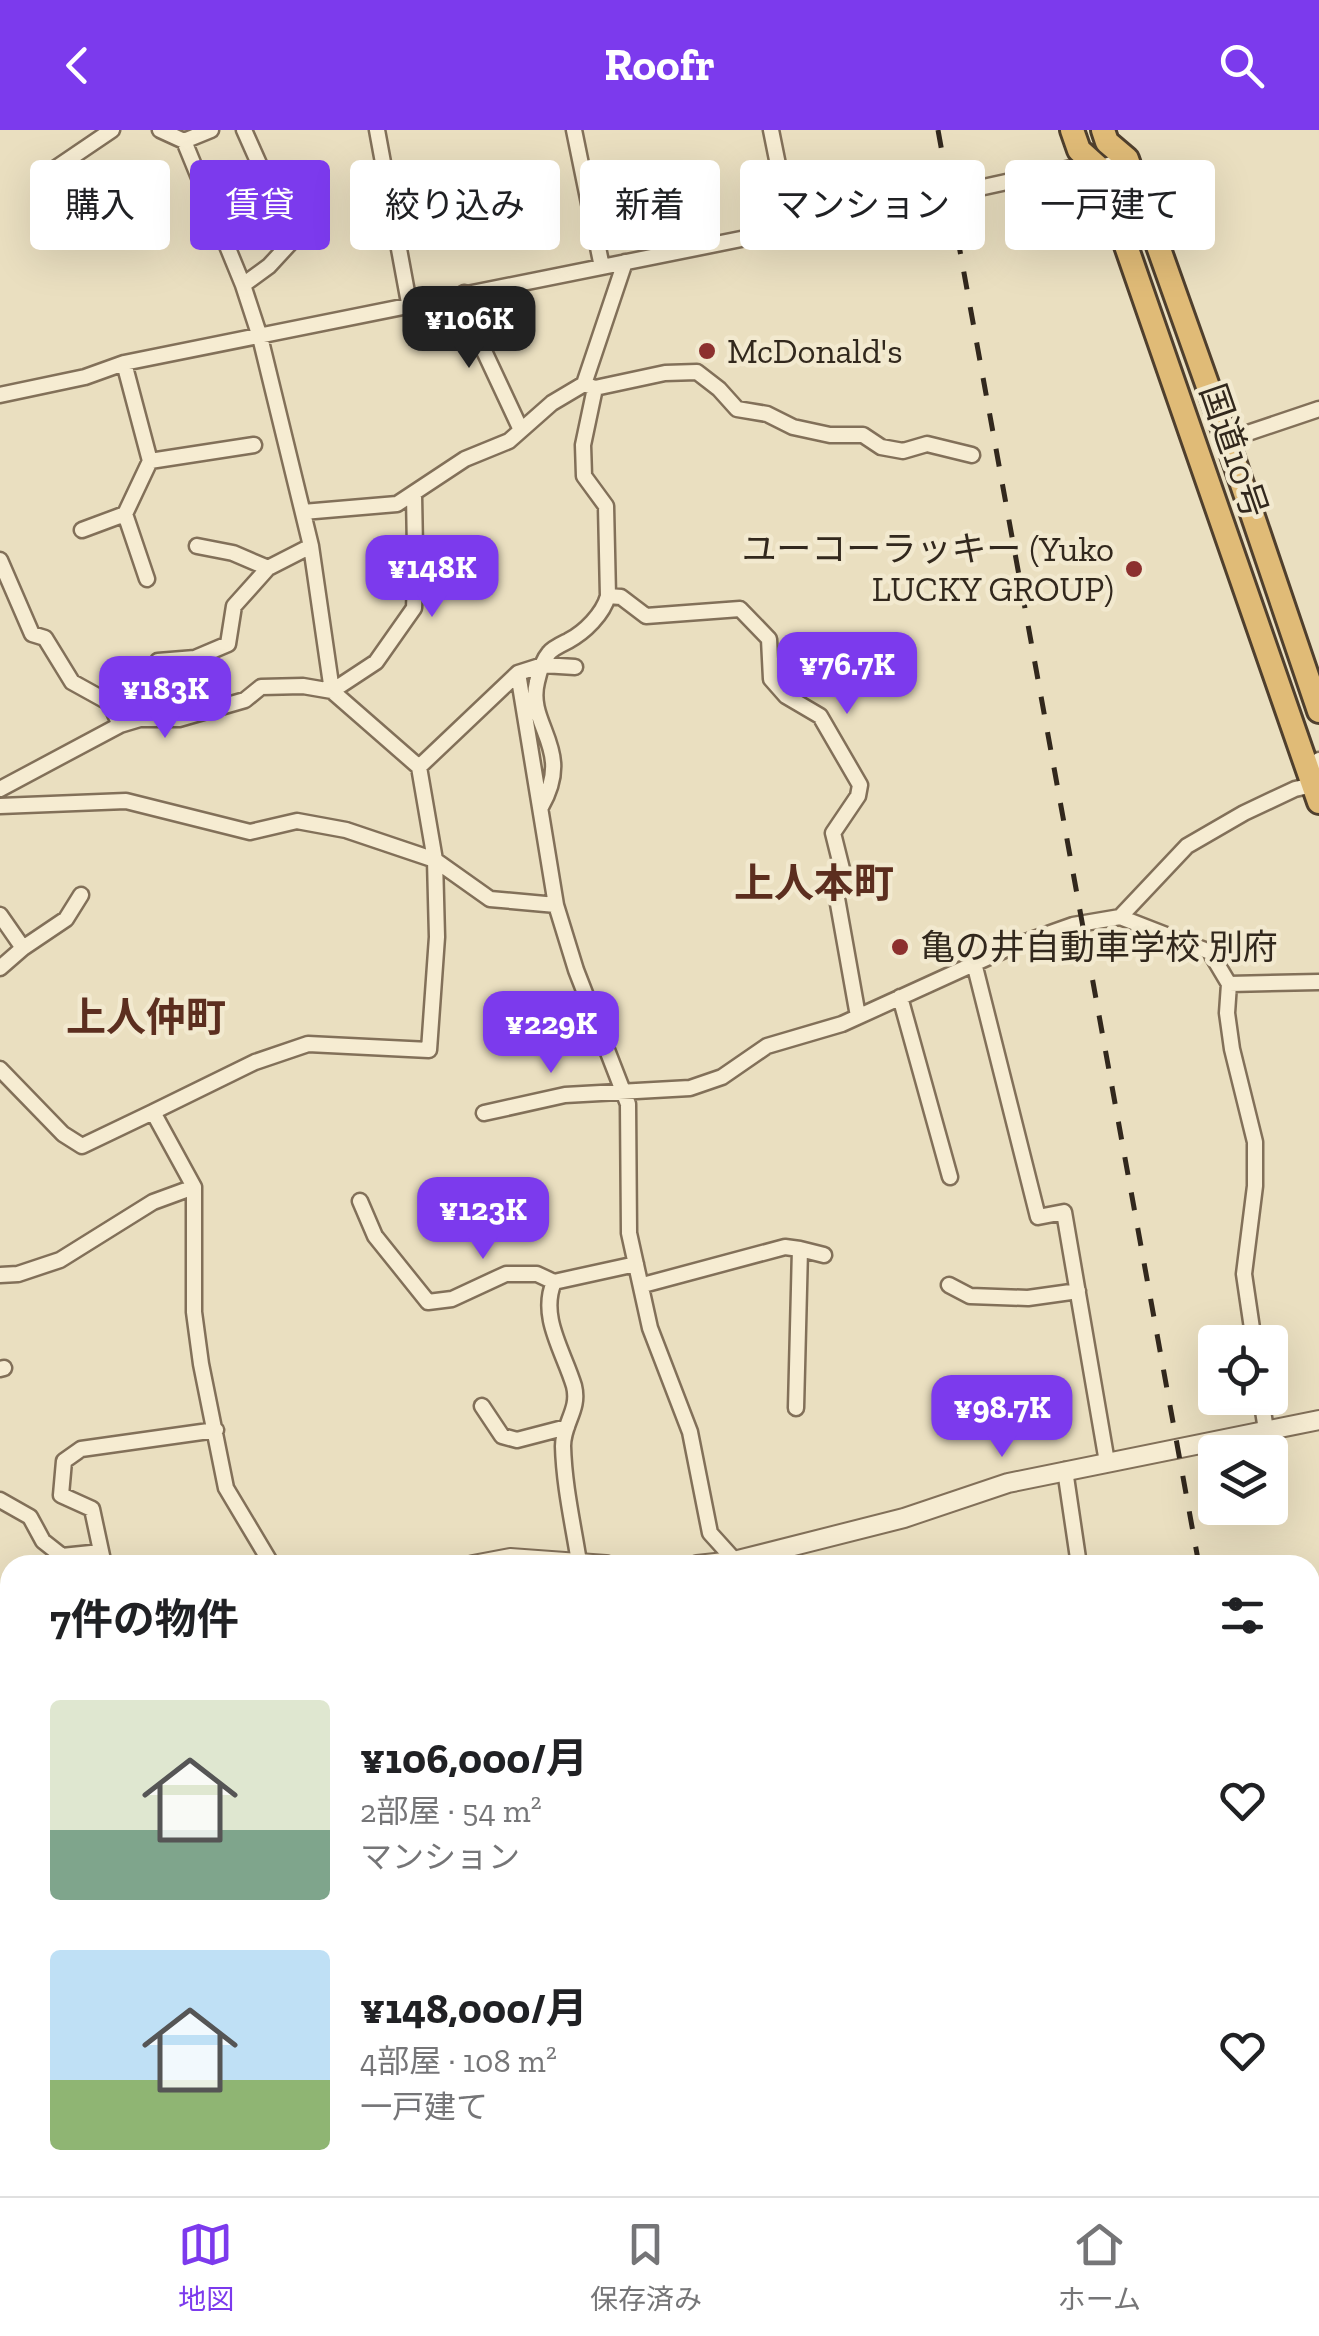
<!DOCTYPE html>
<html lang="ja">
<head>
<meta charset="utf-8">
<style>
  body { margin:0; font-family:"Zilla Slab","Noto Sans JP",serif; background:#f2f2f2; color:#202124; height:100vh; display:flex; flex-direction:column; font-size:38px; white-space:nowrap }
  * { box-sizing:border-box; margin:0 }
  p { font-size:32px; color:#757577 }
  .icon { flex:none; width:55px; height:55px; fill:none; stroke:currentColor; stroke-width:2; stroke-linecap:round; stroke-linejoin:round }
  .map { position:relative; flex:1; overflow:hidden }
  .drawer { position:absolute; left:0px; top:1425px; width:1320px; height:642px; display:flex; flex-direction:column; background:#fff; border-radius:30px 30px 0 0; box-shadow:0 10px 40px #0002 }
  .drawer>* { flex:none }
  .hud { position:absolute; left:30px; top:30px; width:1260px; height:90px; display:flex; gap:20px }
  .controls { position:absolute; left:1198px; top:1195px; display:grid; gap:20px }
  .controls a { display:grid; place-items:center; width:90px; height:90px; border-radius:10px; background:#fff; box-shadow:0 10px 40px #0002; font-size:50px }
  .price { position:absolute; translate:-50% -85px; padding:0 22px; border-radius:20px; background:#7c3aed; color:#fff; font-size:32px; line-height:65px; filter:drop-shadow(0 2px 5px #0008) }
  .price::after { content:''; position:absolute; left:50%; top:60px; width:30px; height:22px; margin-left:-15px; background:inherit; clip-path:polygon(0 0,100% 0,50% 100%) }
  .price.current { background:#222; color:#fff }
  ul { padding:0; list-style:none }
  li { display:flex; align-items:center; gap:30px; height:250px; padding:0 50px }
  li span { display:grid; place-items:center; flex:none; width:280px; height:200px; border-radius:10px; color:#555 }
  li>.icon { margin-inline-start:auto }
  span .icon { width:120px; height:120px; fill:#fffc; stroke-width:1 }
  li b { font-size:42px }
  h2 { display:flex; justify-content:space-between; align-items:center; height:120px; padding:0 50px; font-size:42px }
  .pill { padding:0 35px; border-radius:10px; background:#fff; box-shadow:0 10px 40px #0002; font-size:35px; line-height:90px }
  .pill.current { background:#7c3aed; color:#fff }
  header { display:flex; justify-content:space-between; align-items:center; height:130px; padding:0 50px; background:#7c3aed; color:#fff; font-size:45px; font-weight:700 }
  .tabs { display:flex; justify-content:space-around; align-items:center; height:140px; border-top:2px solid #e0e0e0; background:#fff; font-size:28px; color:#757577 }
  .tabs a { display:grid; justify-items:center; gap:5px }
  .tabs .current { color:#7c3aed }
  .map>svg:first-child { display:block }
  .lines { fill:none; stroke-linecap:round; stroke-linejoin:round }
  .minor-casing { stroke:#827059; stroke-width:19 }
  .tertiary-casing { stroke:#827059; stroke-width:22 }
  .trunk-casing { stroke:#4f3f2d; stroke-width:28 }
  .minor { stroke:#f6ecd2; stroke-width:14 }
  .tertiary { stroke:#f6ecd2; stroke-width:18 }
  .trunk { stroke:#e0bb77; stroke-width:22 }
  .rail { stroke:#32281d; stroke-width:5; stroke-dasharray:18 18; stroke-linecap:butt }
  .poi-dot { fill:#8c302e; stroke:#f2e9cf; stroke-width:4 }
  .labels { text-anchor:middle; stroke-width:9; stroke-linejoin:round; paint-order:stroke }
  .poi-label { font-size:35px; fill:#32281d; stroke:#f2e9cf; text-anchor:start }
  .street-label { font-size:35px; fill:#32281d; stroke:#f2e9cf }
  .quarter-label { font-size:40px; font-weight:bold; fill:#5c2e1f; stroke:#f2e9cf }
</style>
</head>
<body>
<header><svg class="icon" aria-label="back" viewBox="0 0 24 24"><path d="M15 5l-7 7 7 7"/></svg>Roofr<svg class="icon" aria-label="search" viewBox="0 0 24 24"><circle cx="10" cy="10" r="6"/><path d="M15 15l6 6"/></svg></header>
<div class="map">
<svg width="1319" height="2066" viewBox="0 0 1319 2066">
  <rect width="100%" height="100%" fill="#eadfc0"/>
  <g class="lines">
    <g class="minor-casing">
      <path id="minor" d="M 160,0 L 184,11 L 243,155 L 260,207 L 311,416 L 332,561 L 419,637 L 435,730 L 437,807 L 429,920 L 308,914 L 255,932 L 153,982 L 194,1057 L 194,1182 L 201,1234 L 226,1358 L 272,1435
        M 377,0 L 409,173
        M 574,0 L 602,137
        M 771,0 L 791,99
        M 184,11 L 211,0
        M 50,42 L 112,0
        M 243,155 L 269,136 L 293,110 L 244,0
        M 464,163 L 477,206 L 521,300
        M 124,233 L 150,331 L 125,384 L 147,449
        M 595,258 L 665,243 L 697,242 L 719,259 L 737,279 L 767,284 L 793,297 L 830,305 L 863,305 L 881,317 L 903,321 L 927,314 L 972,325
        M 0,265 L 85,247 L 124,233 L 791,99 L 1080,36 L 1099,38 L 1127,29
        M 1227,310 L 1319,279
        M 150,331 L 254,315
        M 303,382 L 397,374 L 465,329 L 509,311 L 552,273 L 584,254
        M 82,400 L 125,384
        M 197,416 L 233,423 L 268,438
        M 0,430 L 32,504 L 45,508 L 72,552 L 110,573 L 120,595
        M 608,466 L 621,467 L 646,486 L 740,479 L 769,509 L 771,549 L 786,566 L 820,586 L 860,655 L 858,666 L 833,703 L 842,739 L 835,757 L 858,886
        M 518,543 L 556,775 L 576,840 L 628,974 L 629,1103 L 650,1198 L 690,1302 L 710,1403 L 738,1434
        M 140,589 L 158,531 L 195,528 L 228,514 L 234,476 L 268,438 L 311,416
        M 419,637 L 518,543 L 543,535 L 575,537
        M 0,659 L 120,595 L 140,589 L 179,589 L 245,570 L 261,557 L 303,556 L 332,561 L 376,532 L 414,478 L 415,452 L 409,425 L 415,419 L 414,365
        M 0,676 L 126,671 L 250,702 L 297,691 L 346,700 L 435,730 L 490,769 L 556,775
        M 541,677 C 575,618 526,596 537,552 C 539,543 543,530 549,523 C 553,518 562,514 568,511 C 585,502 603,484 608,466 L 606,376 L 584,346 L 583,315 L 595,258 L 584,254 L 625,132
        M 0,785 L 23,818 L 0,838
        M 1120,787 L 1210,822 L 1229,854 L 1227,883 L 1232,919 L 1255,1012 L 1255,1056 L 1244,1144 L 1254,1212
        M 23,818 L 66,789 L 81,765
        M 974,833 L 1038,1087 L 1064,1082 L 1107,1332
        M 1229,854 L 1319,852
        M 900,867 L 950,1047
        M 0,939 L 63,1004 L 82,1016 L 153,982
        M 484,983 L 565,965 L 690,958 L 722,947 L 767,916 L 842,894 L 1011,817 L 1073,795 L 1120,787 L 1187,716 L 1244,683 L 1295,659 L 1313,655 L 1319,630
        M 360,1071 L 375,1106 L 428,1172 L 452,1169 L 506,1144 L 537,1144 L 554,1152 L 636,1134
        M 800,1119 L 824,1125
        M 0,1145 L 18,1144 L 60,1130 L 153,1072 L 194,1057
        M 554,1152 C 539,1187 564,1222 574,1256 C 580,1280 563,1293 563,1316 C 564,1355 573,1394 579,1432
        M 643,1155 L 785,1117 L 800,1119 L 796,1278
        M 949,1155 L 970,1166 L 1028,1168 L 1078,1161
        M 0,1239 L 4,1238
        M 1261,1268 L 1266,1300
        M 482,1276 L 502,1306 L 517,1310 L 567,1297
        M 1065,1340 L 1079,1435
        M 0,1370 L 30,1387 L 43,1411 L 62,1426 L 101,1422
        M 104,1435 L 92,1379 L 61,1365 L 64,1331 L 81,1319 L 216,1300
        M 1310,1478 L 1319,1476
        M 0,1667 L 10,1642
        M 0,1708 L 0,1722
        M 0,1755 L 10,1759
        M 0,1883 L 10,1880
        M 0,2000 L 10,1999
        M 571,2058 L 571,2066
        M 686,2058 L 693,2066
        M 963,2058 L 964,2066"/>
    </g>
    <g class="tertiary-casing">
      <path id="tertiary" d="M 473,1435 L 510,1428 L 606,1435
        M 697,1435 L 734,1431 L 904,1388 L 1008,1353 L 1319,1290
        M 0,1567 L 10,1567"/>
    </g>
    <g class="trunk-casing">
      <path id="trunk" d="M 1072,0 L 1079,20 L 1099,38 L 1319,672
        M 1103,0 L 1107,12 L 1127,29 L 1227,310 L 1319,581"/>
    </g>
    <use href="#minor" class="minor"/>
    <use href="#tertiary" class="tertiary"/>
    <use href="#trunk" class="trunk"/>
    <path class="rail" d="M 938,0 L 1199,1435
      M 1310,2052 L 1312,2066"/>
  </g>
  <g class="poi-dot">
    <circle cx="707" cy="221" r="10"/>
    <circle cx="1134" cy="439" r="10"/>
    <circle cx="900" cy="817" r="10"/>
  </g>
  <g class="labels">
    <g class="poi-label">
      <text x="727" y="233">McDonald's</text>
      <text x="1114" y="431" text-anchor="end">ユーコーラッキー (Yuko<tspan x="1114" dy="40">LUCKY GROUP)</tspan></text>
      <text x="920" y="829">亀の井自動車学校 別府</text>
    </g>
    <g class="street-label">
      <text transform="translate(1234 321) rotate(71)" y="12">国道10号</text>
    </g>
    <g class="quarter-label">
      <text x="814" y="767">上人本町</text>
      <text x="146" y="901">上人仲町</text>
    </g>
  </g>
</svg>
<div class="controls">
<a><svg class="icon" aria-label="locate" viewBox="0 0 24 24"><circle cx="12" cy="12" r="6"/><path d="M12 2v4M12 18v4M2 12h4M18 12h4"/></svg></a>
<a><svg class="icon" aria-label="layers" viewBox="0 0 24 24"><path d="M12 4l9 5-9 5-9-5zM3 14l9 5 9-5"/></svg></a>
</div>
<b class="price current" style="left:469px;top:241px">¥106K</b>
<b class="price" style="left:432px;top:490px">¥148K</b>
<b class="price" style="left:847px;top:587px">¥76.7K</b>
<b class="price" style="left:165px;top:611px">¥183K</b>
<b class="price" style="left:551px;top:946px">¥229K</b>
<b class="price" style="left:483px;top:1132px">¥123K</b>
<b class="price" style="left:1002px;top:1330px">¥98.7K</b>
<div class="hud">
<a class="pill">購入</a>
<a class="pill current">賃貸</a>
<a class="pill">絞り込み</a>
<a class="pill">新着</a>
<a class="pill">マンション</a>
<a class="pill">一戸建て</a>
</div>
<section class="drawer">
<h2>7件の物件<svg class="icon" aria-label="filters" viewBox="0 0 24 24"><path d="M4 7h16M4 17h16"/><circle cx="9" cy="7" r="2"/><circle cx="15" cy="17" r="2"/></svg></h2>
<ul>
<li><span style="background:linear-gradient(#dfe7d0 65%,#7fa58c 0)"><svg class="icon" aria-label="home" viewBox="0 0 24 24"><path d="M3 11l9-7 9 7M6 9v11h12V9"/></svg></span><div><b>¥106,000/月</b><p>2部屋 · 54 m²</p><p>マンション</p></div><svg class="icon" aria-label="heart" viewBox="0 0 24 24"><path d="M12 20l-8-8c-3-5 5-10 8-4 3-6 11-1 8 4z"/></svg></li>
<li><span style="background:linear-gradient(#bfe0f5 65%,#8fb573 0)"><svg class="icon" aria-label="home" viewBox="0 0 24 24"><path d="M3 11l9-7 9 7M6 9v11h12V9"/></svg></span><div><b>¥148,000/月</b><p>4部屋 · 108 m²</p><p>一戸建て</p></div><svg class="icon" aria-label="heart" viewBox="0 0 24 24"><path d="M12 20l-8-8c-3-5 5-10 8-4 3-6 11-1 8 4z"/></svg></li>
</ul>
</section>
</div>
<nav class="tabs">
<a class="current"><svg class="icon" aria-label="map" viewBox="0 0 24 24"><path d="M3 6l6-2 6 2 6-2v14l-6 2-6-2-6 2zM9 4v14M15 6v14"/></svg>地図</a>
<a><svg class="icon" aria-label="saved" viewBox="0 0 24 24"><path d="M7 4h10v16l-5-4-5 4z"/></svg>保存済み</a>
<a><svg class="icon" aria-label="home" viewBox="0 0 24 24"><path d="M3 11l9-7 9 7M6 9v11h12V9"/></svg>ホーム</a>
</nav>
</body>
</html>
